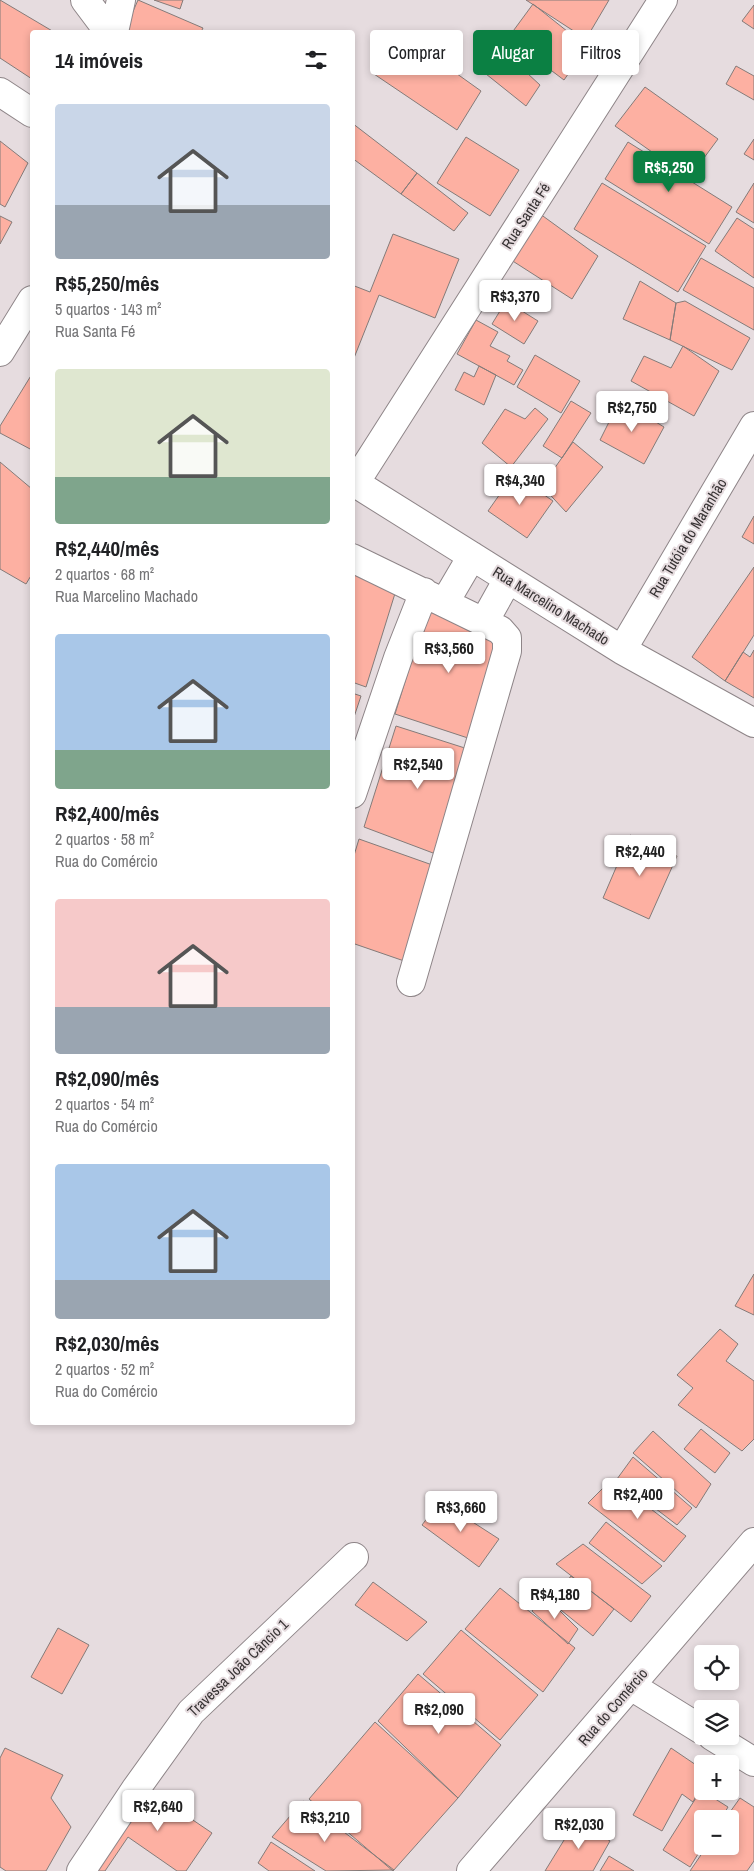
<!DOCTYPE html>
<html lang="pt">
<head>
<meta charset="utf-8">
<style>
  body { margin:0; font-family:"Archivo Narrow",sans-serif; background:#f6f6f6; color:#202124; height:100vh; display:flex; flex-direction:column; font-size:19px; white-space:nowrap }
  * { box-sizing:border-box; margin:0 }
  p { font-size:16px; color:#757577 }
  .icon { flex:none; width:28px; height:28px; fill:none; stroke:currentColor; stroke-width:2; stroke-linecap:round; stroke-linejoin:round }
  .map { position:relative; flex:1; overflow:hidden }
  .sheet { position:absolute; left:30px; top:30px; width:325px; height:1395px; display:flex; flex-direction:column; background:#fff; border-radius:5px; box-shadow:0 2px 8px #0003 }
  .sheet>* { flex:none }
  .top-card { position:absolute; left:370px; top:30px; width:309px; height:45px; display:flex; gap:10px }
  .tools { position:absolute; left:694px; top:1645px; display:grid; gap:10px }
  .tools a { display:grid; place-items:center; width:45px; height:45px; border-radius:5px; background:#fff; box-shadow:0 2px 8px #0003; font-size:25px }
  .price { position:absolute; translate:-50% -42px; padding:0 11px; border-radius:5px; background:#fff; color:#222; font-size:16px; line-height:32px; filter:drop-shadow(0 1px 2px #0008) }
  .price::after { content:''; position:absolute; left:50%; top:30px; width:15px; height:11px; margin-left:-8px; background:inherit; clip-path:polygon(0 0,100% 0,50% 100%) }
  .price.selected { background:#0b8043; color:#fff }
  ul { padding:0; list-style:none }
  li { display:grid; align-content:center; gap:10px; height:265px; padding:0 25px }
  li span { display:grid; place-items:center; height:155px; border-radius:5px; color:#555 }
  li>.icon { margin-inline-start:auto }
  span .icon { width:90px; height:90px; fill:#fffc; stroke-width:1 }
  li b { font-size:21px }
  h2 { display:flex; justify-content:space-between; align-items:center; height:60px; padding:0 25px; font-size:21px }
  .tag { padding:0 18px; border-radius:5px; background:#fff; box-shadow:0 2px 8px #0003; font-size:18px; line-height:45px }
  .tag.selected { background:#0b8043; color:#fff }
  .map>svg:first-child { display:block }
  .building { fill:#fdb0a2; stroke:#847b79 }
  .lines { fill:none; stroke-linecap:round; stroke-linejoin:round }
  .minor-casing { stroke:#8e8588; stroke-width:30 }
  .minor { stroke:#fff; stroke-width:28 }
  .labels { text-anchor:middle; stroke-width:4; stroke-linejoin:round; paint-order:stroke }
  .street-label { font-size:15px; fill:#373334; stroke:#e6dcdf }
</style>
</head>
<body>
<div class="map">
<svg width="754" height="1871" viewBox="0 0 754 1871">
  <rect width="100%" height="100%" fill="#e6dcdf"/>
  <path class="building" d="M 0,0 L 54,32 L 32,32 L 32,79 L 0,58 Z
    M 138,0 L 203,28 L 201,32 L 124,32 Z
    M 154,0 L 183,0 L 180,9 Z
    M 526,0 L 609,0 L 586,39 Z
    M 533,4 L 587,47 L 564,80 L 508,38 Z
    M 754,5 L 754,29 L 742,21 Z
    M 397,31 L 481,91 L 457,130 L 371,72 Z
    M 502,50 L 540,85 L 526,106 L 486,74 Z
    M 736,66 L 754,76 L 754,100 L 726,84 Z
    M 645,87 L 718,139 L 689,178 L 615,126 Z
    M 352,123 L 417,173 L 401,194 L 352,158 Z
    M 466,137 L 519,170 L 490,216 L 437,183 Z
    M 754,139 L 754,160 L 744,154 Z
    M 0,141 L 28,163 L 5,207 L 0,204 Z
    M 628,142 L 732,207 L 709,244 L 605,179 Z
    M 417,173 L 468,213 L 454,231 L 401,194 Z
    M 602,183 L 706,246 L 678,292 L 574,229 Z
    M 754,183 L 754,223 L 736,212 Z
    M 536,211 L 598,256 L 572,299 L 508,258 Z
    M 0,216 L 12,222 L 0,244 Z
    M 737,218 L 754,229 L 754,278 L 715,251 Z
    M 393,234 L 459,259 L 435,318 L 379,295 L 352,363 L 352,285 L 370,292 Z
    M 701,258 L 754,288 L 754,330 L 683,290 Z
    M 640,281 L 676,303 L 670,340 L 623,319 Z
    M 506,301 L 538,321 L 524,344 L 492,324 Z
    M 685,301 L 750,338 L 732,370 L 670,340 L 676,303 Z
    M 476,320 L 498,332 L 490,346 L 510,356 L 507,361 L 523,370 L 514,385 L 457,354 Z
    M 683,346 L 719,371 L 694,416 L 631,381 L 644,356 L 671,368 Z
    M 535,355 L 580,381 L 561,413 L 517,387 Z
    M 479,366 L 496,375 L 484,405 L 455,390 L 464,372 L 474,377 Z
    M 32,374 L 32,450 L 0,433 L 0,426 Z
    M 620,400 L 664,427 L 644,464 L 600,440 Z
    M 571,401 L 591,413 L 562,458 L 543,446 Z
    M 535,408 L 548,419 L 511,467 L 482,443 L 505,409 L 525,419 Z
    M 573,442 L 603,467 L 566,512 L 542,486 Z
    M 0,462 L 32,489 L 32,574 L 26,584 L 0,569 Z
    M 514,474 L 553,501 L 527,538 L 488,511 Z
    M 754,516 L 754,544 L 742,537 Z
    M 754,567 L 754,635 L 725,681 L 692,657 Z
    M 352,573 L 397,587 L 366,687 L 352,682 Z
    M 428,607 L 501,635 L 474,740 L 395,714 Z
    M 754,650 L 754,698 L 725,681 L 743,652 L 750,657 Z
    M 352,693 L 361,696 L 352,723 Z
    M 396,726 L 471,750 L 441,856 L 364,827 Z
    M 630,835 L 677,856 L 649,919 L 603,898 Z
    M 359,839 L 438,867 L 410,963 L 352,943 L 352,862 Z
    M 754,1274 L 754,1315 L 735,1306 Z
    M 720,1329 L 738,1344 L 726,1361 L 754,1381 L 754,1439 L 742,1451 L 678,1405 L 693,1388 L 677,1375 Z
    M 701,1429 L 730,1453 L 715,1473 L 684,1449 Z
    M 653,1431 L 711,1484 L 696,1508 L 633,1453 Z
    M 633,1457 L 692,1508 L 677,1525 L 617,1479 Z
    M 612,1479 L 686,1536 L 664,1562 L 588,1503 Z
    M 440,1501 L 499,1539 L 479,1567 L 422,1525 Z
    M 606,1522 L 662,1566 L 642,1584 L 589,1543 Z
    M 583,1544 L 651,1596 L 631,1622 L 556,1564 Z
    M 571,1576 L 614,1609 L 593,1636 L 551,1602 Z
    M 373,1582 L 427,1622 L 407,1641 L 355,1605 Z
    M 500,1588 L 575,1648 L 543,1692 L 465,1629 Z
    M 545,1596 L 578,1629 L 568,1644 L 532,1611 Z
    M 58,1628 L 89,1645 L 62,1694 L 31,1677 Z
    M 461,1630 L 538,1695 L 500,1740 L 423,1674 Z
    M 418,1674 L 501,1745 L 458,1798 L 378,1721 Z
    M 375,1722 L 458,1798 L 393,1871 L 309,1799 Z
    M 5,1748 L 63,1775 L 51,1798 L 71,1827 L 46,1871 L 6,1871 L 0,1867 L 0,1758 Z
    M 671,1748 L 702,1769 L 702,1784 L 693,1802 L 682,1794 L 662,1831 L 633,1815 Z
    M 140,1784 L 212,1833 L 186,1871 L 177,1871 L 128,1837 L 105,1871 L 96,1871 Z
    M 701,1790 L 728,1807 L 721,1819 L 702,1819 L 703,1846 L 690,1867 L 663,1850 Z
    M 740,1798 L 754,1807 L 754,1861 L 747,1871 L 690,1871 L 707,1846 L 730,1846 L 730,1819 L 725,1819 Z
    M 303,1801 L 394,1870 L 326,1871 L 272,1837 Z
    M 577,1819 L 610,1841 L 593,1871 L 545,1871 Z
    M 271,1842 L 315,1871 L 269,1871 L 258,1863 Z
    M 609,1856 L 634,1871 L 600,1871 Z"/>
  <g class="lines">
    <g class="minor-casing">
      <path id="minor" d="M 85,0 L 109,32
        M 114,32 L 121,0
        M 0,92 L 32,113
        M 0,352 L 32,300
        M 352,481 L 622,650 L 754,723
        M 355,483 L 663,0
        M 352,558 L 500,630 L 507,638 L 507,651 L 411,982
        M 445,602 L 472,556
        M 484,622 L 508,579
        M 622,650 L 754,426
        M 352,794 L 398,658 L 424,592
        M 631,1686 L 702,1730
        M 712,1736 L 754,1762
        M 81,1871 L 135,1790 L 191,1712 L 354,1557
        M 471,1871 L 754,1542"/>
    </g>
    <use href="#minor" class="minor"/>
  </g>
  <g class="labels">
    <g class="street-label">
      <text transform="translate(526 216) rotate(-57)" y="5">Rua Santa Fé</text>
      <text transform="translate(688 538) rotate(-59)" y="5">Rua Tutóia do Maranhão</text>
      <text transform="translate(551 606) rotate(32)" y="5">Rua Marcelino Machado</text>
      <text transform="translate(238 1668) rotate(-44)" y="5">Travessa João Câncio 1</text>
      <text transform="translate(613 1707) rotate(-49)" y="5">Rua do Comércio</text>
    </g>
  </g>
</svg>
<div class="tools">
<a><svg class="icon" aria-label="locate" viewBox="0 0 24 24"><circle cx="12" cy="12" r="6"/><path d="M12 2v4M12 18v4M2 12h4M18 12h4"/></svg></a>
<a><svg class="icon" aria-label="layers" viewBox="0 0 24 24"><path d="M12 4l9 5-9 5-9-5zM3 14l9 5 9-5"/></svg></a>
<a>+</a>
<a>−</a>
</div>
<b class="price selected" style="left:669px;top:193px">R$5,250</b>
<b class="price" style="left:515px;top:322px">R$3,370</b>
<b class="price" style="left:632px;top:433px">R$2,750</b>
<b class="price" style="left:520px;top:506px">R$4,340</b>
<b class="price" style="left:449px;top:674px">R$3,560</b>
<b class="price" style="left:418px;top:790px">R$2,540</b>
<b class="price" style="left:640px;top:877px">R$2,440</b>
<b class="price" style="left:638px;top:1520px">R$2,400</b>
<b class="price" style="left:461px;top:1533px">R$3,660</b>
<b class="price" style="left:555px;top:1620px">R$4,180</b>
<b class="price" style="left:439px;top:1735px">R$2,090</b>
<b class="price" style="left:158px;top:1832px">R$2,640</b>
<b class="price" style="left:325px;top:1843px">R$3,210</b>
<b class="price" style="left:579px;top:1850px">R$2,030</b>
<div class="top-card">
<a class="tag">Comprar</a>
<a class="tag selected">Alugar</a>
<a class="tag">Filtros</a>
</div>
<section class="sheet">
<h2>14 imóveis<svg class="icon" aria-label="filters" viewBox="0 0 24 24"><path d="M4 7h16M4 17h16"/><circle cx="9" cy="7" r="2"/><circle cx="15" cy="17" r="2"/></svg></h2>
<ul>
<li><span style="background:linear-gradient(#c9d6e8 65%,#9aa5b1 0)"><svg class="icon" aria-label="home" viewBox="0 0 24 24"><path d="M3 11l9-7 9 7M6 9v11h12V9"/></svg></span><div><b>R$5,250/mês</b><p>5 quartos · 143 m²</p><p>Rua Santa Fé</p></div></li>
<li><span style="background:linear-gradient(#dfe7d0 70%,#7fa58c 0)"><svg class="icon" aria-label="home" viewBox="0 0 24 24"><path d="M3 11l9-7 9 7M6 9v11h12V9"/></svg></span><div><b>R$2,440/mês</b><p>2 quartos · 68 m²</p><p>Rua Marcelino Machado</p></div></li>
<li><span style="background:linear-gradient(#a9c7e8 75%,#7fa58c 0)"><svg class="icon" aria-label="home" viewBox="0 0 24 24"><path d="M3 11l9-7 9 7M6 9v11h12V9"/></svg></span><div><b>R$2,400/mês</b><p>2 quartos · 58 m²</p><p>Rua do Comércio</p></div></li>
<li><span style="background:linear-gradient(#f6c9c9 70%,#9aa5b1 0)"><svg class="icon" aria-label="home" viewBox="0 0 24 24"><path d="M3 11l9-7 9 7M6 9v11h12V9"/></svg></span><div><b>R$2,090/mês</b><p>2 quartos · 54 m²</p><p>Rua do Comércio</p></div></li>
<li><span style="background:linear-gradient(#a9c7e8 75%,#9aa5b1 0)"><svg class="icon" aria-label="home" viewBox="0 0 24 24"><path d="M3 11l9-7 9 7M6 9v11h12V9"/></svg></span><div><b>R$2,030/mês</b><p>2 quartos · 52 m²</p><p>Rua do Comércio</p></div></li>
</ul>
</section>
</div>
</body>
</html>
